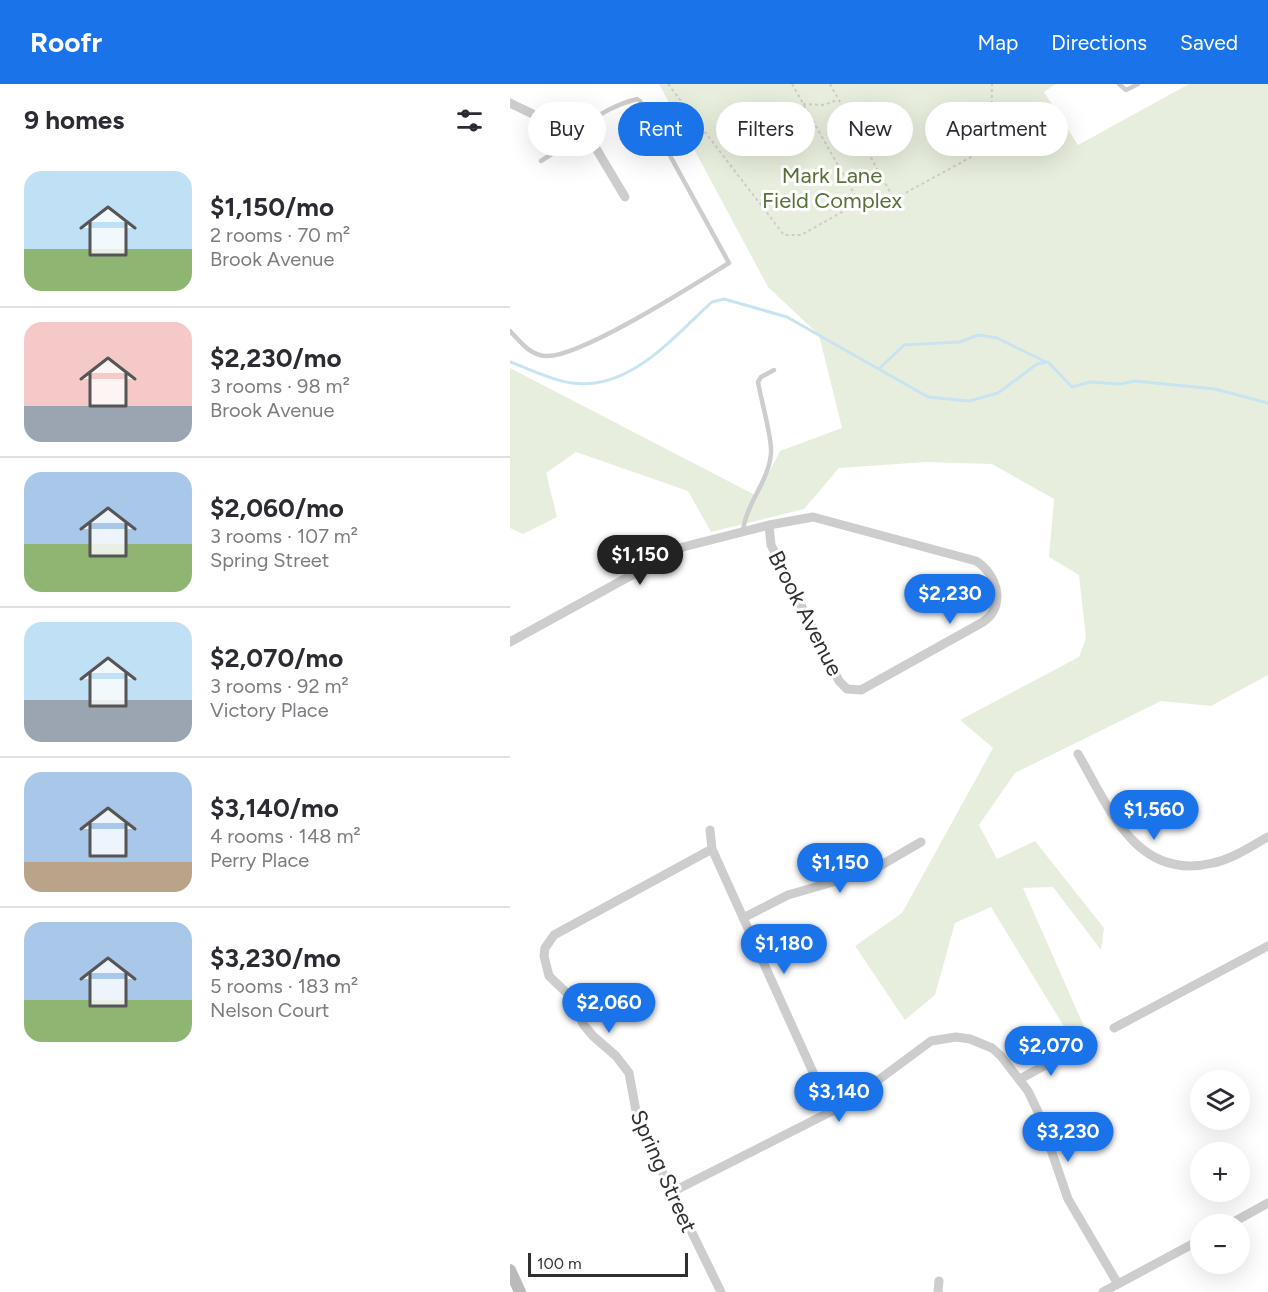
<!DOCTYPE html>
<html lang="en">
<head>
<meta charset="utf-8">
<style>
  body { margin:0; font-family:Figtree,sans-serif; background:#f2f2f3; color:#2b2b33; height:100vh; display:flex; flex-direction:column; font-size:22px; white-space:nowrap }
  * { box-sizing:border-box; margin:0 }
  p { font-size:20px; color:#7c7c81 }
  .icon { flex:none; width:33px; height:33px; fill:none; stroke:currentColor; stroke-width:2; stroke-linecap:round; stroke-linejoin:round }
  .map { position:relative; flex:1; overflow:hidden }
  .drawer { display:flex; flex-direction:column; background:#fff; width:510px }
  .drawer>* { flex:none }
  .hud { position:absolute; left:18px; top:18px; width:570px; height:54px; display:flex; gap:12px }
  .tools { position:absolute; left:680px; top:986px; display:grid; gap:12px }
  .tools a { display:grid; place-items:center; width:60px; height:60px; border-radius:50%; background:#fff; box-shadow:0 6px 24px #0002; font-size:30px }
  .scale { position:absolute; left:18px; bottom:15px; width:160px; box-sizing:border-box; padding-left:6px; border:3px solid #303030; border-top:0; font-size:16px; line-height:21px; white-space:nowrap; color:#303030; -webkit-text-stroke:4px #fff; paint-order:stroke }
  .price { position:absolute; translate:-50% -51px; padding:0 14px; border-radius:21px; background:#1a73e8; color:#fff; font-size:20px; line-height:39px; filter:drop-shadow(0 2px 3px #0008) }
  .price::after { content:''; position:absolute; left:50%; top:36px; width:18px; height:14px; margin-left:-9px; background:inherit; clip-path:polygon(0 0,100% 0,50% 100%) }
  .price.selected { background:#222; color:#fff }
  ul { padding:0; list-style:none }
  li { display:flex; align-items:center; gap:18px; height:150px; padding:0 24px }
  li+li { border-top:2px solid #e1e1e2 }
  li span { display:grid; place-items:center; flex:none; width:168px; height:120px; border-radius:18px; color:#555 }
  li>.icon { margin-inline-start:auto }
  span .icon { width:72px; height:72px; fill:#fffc; stroke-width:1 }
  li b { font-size:26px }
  h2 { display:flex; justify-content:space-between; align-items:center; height:72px; padding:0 24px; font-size:26px }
  .pill { padding:0 21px; border-radius:27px; background:#fff; box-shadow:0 6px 24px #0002; font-size:21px; line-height:54px }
  .pill.selected { background:#1a73e8; color:#fff }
  header { display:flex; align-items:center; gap:36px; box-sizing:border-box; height:84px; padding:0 30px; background:#1a73e8; color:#fff }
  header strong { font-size:28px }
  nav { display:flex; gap:33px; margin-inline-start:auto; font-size:21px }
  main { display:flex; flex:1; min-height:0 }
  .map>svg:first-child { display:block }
  .green { fill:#e8eedd }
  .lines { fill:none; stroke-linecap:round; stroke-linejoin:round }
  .stream { stroke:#c8e4f0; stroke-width:3 }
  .path { stroke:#cdcdcd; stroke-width:2; stroke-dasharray:3 3; stroke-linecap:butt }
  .lane { stroke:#cdcdcd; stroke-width:4.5 }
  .street { stroke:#cdcdcd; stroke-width:9 }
  .secondary { stroke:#bababa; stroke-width:12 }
  .labels { text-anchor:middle; stroke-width:6; stroke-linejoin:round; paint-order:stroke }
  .park-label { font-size:22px; fill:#587139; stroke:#fff }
  .street-label { font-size:22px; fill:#303030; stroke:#fff }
</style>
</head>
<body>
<header>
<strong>Roofr</strong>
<nav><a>Map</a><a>Directions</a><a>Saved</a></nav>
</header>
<main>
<section class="drawer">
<h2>9 homes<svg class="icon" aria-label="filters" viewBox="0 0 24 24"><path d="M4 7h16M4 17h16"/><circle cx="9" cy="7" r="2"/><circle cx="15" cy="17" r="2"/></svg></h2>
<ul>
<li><span style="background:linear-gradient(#bfe0f5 65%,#8fb573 0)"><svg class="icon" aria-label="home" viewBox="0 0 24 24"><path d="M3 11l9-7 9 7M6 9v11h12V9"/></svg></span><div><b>$1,150/mo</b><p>2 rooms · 70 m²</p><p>Brook Avenue</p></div></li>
<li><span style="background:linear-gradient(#f6c9c9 70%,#9aa5b1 0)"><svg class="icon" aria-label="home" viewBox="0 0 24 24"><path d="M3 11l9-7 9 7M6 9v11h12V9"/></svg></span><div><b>$2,230/mo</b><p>3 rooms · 98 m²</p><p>Brook Avenue</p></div></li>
<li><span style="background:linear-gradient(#a9c7e8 60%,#8fb573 0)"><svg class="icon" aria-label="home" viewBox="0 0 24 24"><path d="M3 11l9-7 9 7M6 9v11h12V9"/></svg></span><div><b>$2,060/mo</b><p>3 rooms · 107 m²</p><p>Spring Street</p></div></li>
<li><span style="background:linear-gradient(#bfe0f5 65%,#9aa5b1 0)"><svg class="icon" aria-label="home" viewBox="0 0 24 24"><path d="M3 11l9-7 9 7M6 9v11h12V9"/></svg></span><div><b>$2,070/mo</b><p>3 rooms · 92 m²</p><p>Victory Place</p></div></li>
<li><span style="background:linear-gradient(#a9c7e8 75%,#b9a48a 0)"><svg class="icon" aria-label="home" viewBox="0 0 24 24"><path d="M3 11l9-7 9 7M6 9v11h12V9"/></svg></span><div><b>$3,140/mo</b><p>4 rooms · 148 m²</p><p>Perry Place</p></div></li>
<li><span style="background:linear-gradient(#a9c7e8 65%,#8fb573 0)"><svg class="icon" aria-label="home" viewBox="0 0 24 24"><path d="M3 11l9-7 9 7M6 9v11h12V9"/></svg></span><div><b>$3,230/mo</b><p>5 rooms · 183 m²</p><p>Nelson Court</p></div></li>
</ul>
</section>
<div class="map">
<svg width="758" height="1208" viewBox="0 0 758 1208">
  <rect width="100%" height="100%" fill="#fff"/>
  <path class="green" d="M 149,0 L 546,0 L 534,8 L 568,61 L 679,0 L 758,0 L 758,591 L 701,622 L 651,617 L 505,689 L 469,741 L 487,775 L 525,757 L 594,844 L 591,866 L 543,803 L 513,804 L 576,947 L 558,949 L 481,823 L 445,839 L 425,911 L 395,936 L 345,862 L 392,829 L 483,664 L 450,636 L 569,573 L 576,554 L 569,491 L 539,473 L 544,415 L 482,380 L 416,378 L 329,384 L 294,425 L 201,448 L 178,407 L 66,368 L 36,389 L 47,433 L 13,450 L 0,444 L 0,284 L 247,412 L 270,367 L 332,344 L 309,251 L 258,203 Z"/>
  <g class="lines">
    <path class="stream" d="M 0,278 C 20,285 40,296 62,299 C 120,307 163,253 202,218 L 214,215 L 277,233 L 418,313 L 459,317 L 488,309 L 527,280 L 538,278 L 562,303 L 580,298 L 610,300 L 625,297 L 705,305 L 758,319
      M 369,285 L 394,261 L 450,258 L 468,251 L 487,254 L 536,278"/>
    <path class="path" d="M 158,0 L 274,151 L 291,151 L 350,118
      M 282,0 L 346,113 C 355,125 363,124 377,119 L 476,65 L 481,58 L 482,0
      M 320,0 L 384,115
      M 293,20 L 314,21 L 327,16
      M 283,31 L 295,24"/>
    <path class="lane" d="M 609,0 L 616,6 L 628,0
      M 31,77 L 45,68 L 53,53
      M 0,247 C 11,258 19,271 36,272 C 70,274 185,200 219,179 L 130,17 L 127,15 C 111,19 85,30 75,44 L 78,51
      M 233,447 C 236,419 260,396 261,368 C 262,353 251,316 248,298 L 251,293 L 264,286"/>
    <path class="street" d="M 0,19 C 11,25 25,30 35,37 C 52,49 54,61 78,51 L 115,113
      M 303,433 L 466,477 C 487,490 497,522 473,538 L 351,606 L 337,605 L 329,597 L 261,461 L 259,441 Z
      M 0,558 L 173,463 L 259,441
      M 568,670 C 599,723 626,798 703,779 C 723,775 741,762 758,753
      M 200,746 L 202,765 L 321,1028
      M 202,765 L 44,851 L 35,864 L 34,872 L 39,892 L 61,913 L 73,940 L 83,952 L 106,972 L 119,989 L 128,1038 L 211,1208
      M 233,834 L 278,811 L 361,787 L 411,758
      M 604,944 L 758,862
      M 510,995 L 559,968
      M 162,1108 L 336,1020 L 421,957 L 446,953 L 460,955 L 482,964 L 491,972 L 518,1007 L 528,1028 L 558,1115 L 608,1200
      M 720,1140 L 758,1119
      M 428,1208 L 429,1197
      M 593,1208 L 690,1156"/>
    <path class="secondary" d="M 0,1186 L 10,1208"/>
  </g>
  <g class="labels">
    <g class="park-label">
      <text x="322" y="99">Mark Lane<tspan x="322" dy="25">Field Complex</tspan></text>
    </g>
    <g class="street-label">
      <text transform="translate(296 529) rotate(63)" y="8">Brook Avenue</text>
      <text transform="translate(154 1087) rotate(66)" y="8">Spring Street</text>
    </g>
  </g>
</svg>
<div class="tools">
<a><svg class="icon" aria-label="layers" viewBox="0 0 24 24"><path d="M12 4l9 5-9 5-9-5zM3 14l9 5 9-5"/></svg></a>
<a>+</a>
<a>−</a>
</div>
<div class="scale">100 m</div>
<b class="price selected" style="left:130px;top:502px">$1,150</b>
<b class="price" style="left:440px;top:541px">$2,230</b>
<b class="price" style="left:644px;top:757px">$1,560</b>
<b class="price" style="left:330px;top:810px">$1,150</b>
<b class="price" style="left:274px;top:891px">$1,180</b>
<b class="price" style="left:99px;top:950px">$2,060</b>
<b class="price" style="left:541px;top:993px">$2,070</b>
<b class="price" style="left:329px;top:1039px">$3,140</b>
<b class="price" style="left:558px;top:1079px">$3,230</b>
<div class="hud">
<a class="pill">Buy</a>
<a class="pill selected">Rent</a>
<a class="pill">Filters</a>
<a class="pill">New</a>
<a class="pill">Apartment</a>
</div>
</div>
</main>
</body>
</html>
